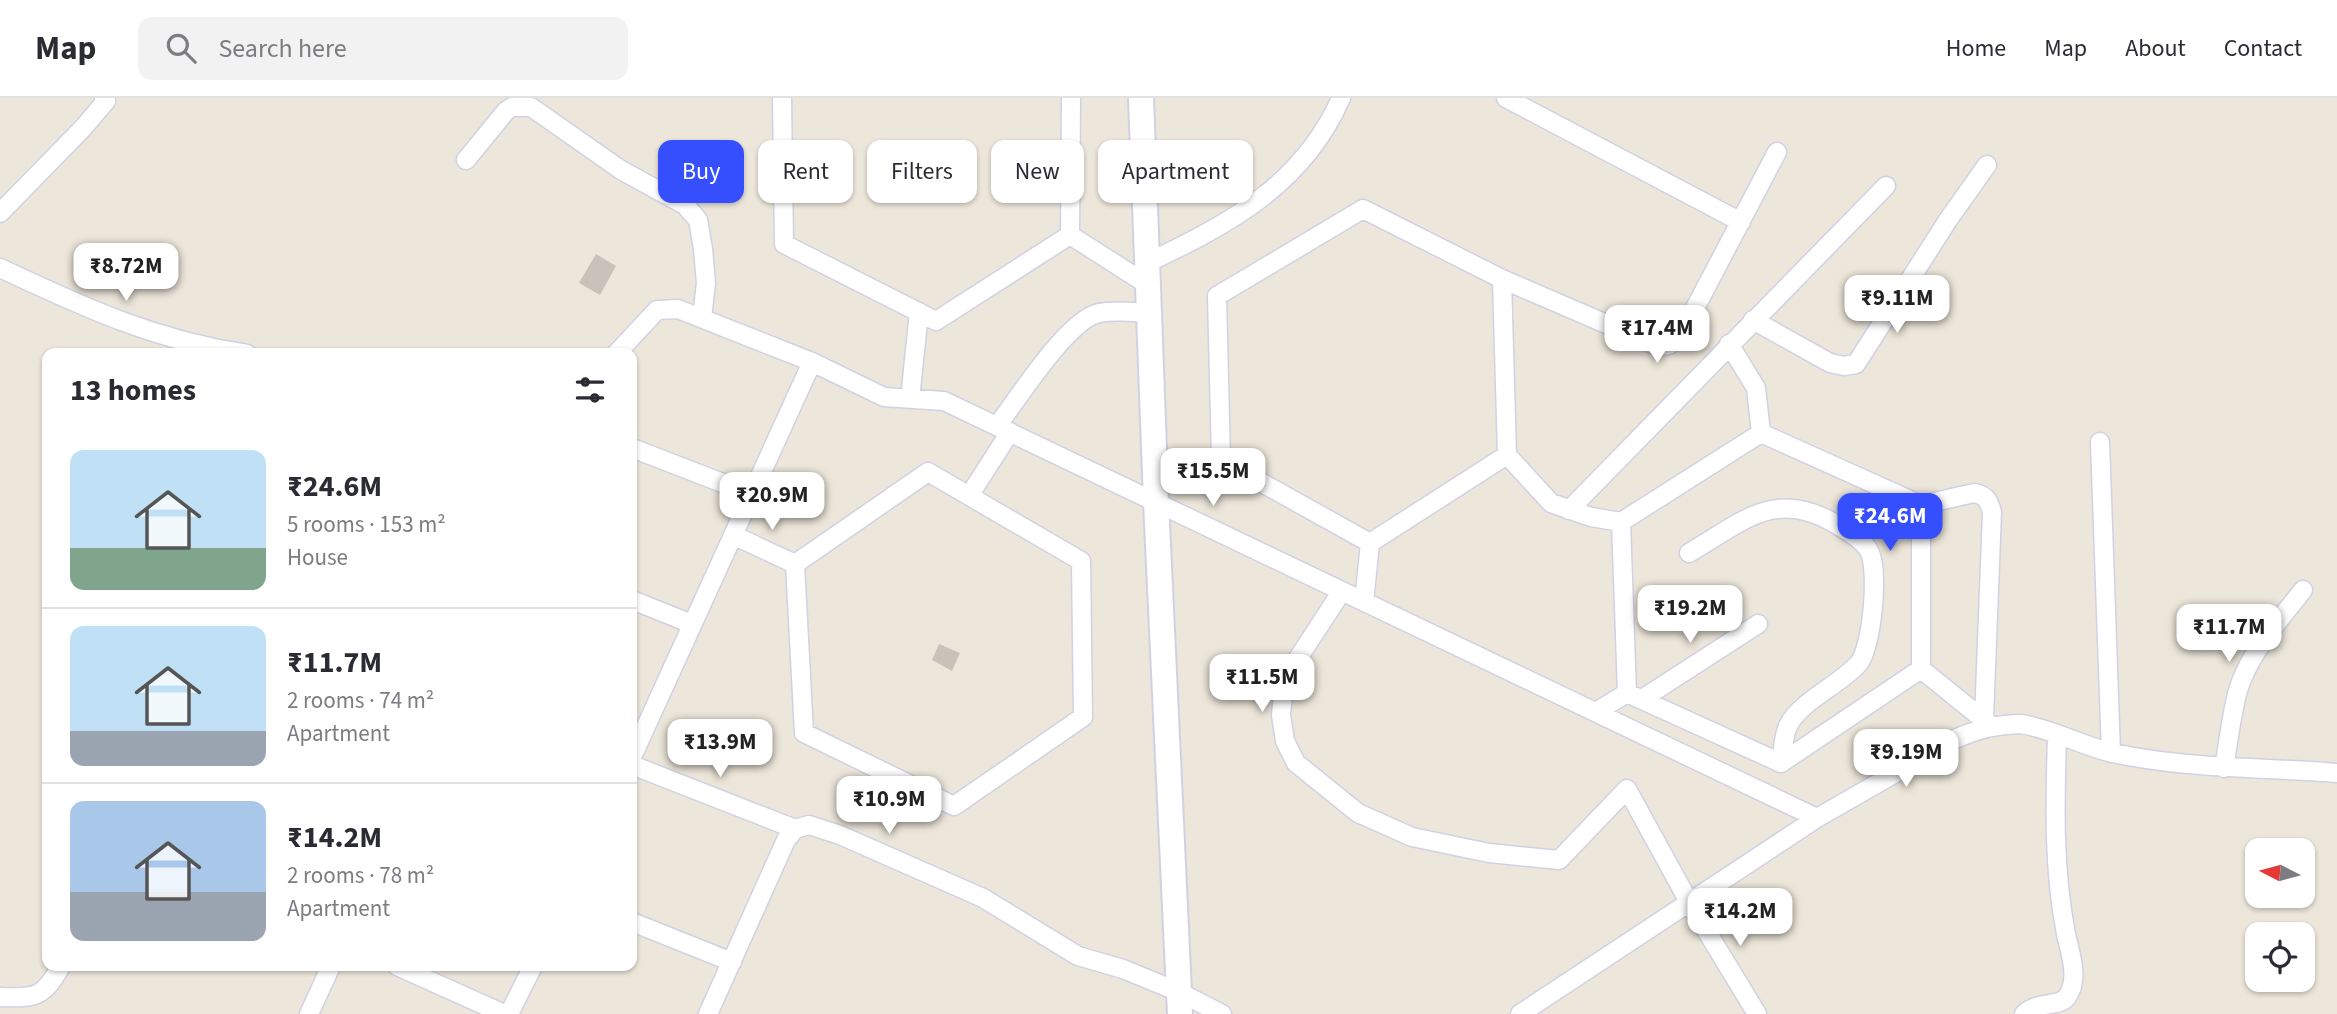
<!DOCTYPE html>
<html lang="en">
<head>
<meta charset="utf-8">
<style>
  body { margin:0; font-family:"Source Sans 3",sans-serif; background:#f2f2f3; color:#2b2b33; height:100vh; display:flex; flex-direction:column; font-size:26px; white-space:nowrap }
  * { box-sizing:border-box; margin:0 }
  p { font-size:23px; color:#7c7c81 }
  .icon { flex:none; width:38px; height:38px; fill:none; stroke:currentColor; stroke-width:2; stroke-linecap:round; stroke-linejoin:round }
  .map { position:relative; flex:1; overflow:hidden }
  .sheet { position:absolute; left:42px; top:250px; width:595px; height:623px; display:flex; flex-direction:column; background:#fff; border-radius:14px; box-shadow:0 2px 5px #0004 }
  .sheet>* { flex:none }
  .hud { position:absolute; left:658px; top:42px; width:665px; height:63px; display:flex; gap:14px }
  .needle { width:46px; rotate:276deg }
  .controls { position:absolute; left:2245px; top:740px; display:grid; gap:14px }
  .controls a { display:grid; place-items:center; width:70px; height:70px; border-radius:14px; background:#fff; box-shadow:0 2px 5px #0004; font-size:35px }
  .price { position:absolute; translate:-50% -60px; padding:0 16px; border-radius:14px; background:#fff; color:#222; font-size:23px; line-height:46px; filter:drop-shadow(0 2px 4px #0008) }
  .price::after { content:''; position:absolute; left:50%; top:42px; width:21px; height:16px; margin-left:-10px; background:inherit; clip-path:polygon(0 0,100% 0,50% 100%) }
  .price.current { background:#354fff; color:#fff }
  ul { padding:0; list-style:none }
  li { display:flex; align-items:center; gap:21px; height:175px; padding:0 28px }
  li+li { border-top:2px solid #e1e1e2 }
  li span { display:grid; place-items:center; flex:none; width:196px; height:140px; border-radius:14px; color:#555 }
  li>.icon { margin-inline-start:auto }
  span .icon { width:84px; height:84px; fill:#fffc; stroke-width:1 }
  li b { font-size:30px }
  h2 { display:flex; justify-content:space-between; align-items:center; height:84px; padding:0 28px; font-size:30px }
  .pill { padding:0 24px; border-radius:14px; background:#fff; box-shadow:0 2px 5px #0004; font-size:24px; line-height:63px }
  .pill.current { background:#354fff; color:#fff }
  header { display:flex; align-items:center; gap:42px; box-sizing:border-box; height:98px; padding:0 35px; background:#fff; border-bottom:2px solid #e1e1e2 }
  header strong { font-size:33px }
  nav { display:flex; gap:38px; margin-inline-start:auto; font-size:24px }
  .search { width:490px; height:63px; background:#f2f2f3; display:flex; align-items:center; gap:18px; box-sizing:border-box; padding:0 24px; border-radius:14px; color:#7c7c81; font-size:26px }
  .map>svg:first-child { display:block }
  .building { fill:#c8c3ba }
  .lines { fill:none; stroke-linecap:round; stroke-linejoin:round }
  .street-casing { stroke:#d0d2e3; stroke-width:21 }
  .secondary-casing { stroke:#d0d2e3; stroke-width:28 }
  .street { stroke:#fff; stroke-width:18 }
  .secondary { stroke:#fff; stroke-width:24 }
</style>
</head>
<body>
<header>
<strong>Map</strong>
<div class="search"><svg class="icon" aria-label="search" viewBox="0 0 24 24"><circle cx="10" cy="10" r="6"/><path d="M15 15l6 6"/></svg>Search here</div>
<nav><a>Home</a><a>Map</a><a>About</a><a>Contact</a></nav>
</header>
<div class="map">
<svg width="2337" height="916" viewBox="0 0 2337 916">
  <rect width="100%" height="100%" fill="#ede6da"/>
  <path class="building" d="M 596,156 L 616,168 L 600,197 L 579,185 Z
    M 939,546 L 960,555 L 952,573 L 932,562 Z"/>
  <g class="lines">
    <g class="street-casing">
      <path id="street" d="M 782,0 L 784,146 L 936,223 L 1070,137 L 1071,0
        M 1506,0 L 1741,124
        M 466,62 L 506,13 L 512,9 L 531,9 L 621,72 L 685,107 L 698,122 L 703,151 L 706,185 L 702,220
        M 1363,111 L 1502,181 L 1507,357 L 1370,445 L 1221,362 L 1217,198 Z
        M 0,115 L 83,30 L 106,3 L 104,0
        M 1070,137 L 1148,187
        M 1147,165 C 1229,126 1303,87 1341,0
        M 0,170 C 83,209 154,242 247,256
        M 1502,181 L 1655,247 C 1669,250 1675,245 1683,233 L 1777,54
        M 1753,222 L 1830,265 L 1844,268 L 1856,266 L 1948,122 L 1987,67
        M 1729,246 L 1756,290 L 1761,335
        M 616,256 L 657,212 L 678,211 L 812,264 L 884,299 L 944,303 L 1817,720
        M 910,301 L 919,214
        M 997,328 C 1018,301 1067,222 1099,215 C 1115,212 1133,214 1149,215
        M 2100,344 L 2111,655
        M 632,350 L 751,396
        M 1507,357 L 1551,405 L 1591,419 L 1621,424
        M 928,374 L 1081,463 L 1083,619 L 954,708 L 804,635 L 795,466 Z
        M 969,398 L 1010,334
        M 1921,407 L 1974,395 C 1986,397 1989,403 1992,414 L 1984,621
        M 1569,412 L 1886,88
        M 733,437 L 795,466
        M 1689,455 C 1741,425 1774,390 1834,425 C 1845,432 1860,439 1868,451 C 1880,469 1872,549 1859,565 C 1840,587 1800,603 1788,628 C 1783,639 1783,653 1781,665
        M 1342,493 L 1293,568 L 1283,596 L 1281,617 L 1285,643 L 1296,665 L 1358,715 L 1412,739 L 1489,755 L 1559,762 L 1627,691 L 1689,804 L 1757,916
        M 632,502 L 692,526
        M 1364,504 L 1370,445
        M 1921,571 L 1989,626
        M 1642,601 L 1758,526
        M 1596,614 L 1627,595 L 1781,665 L 1921,571 L 1921,407 L 1761,335 L 1621,424 L 1627,595
        M 632,659 L 812,264
        M 632,667 L 795,731
        M 2224,670 C 2228,646 2231,620 2237,596 C 2247,557 2279,523 2303,492
        M 632,824 L 732,864
        M 397,868 L 504,916
        M 0,899 C 36,900 43,900 61,868
        M 309,916 L 331,868
        M 509,916 L 533,868
        M 708,916 L 786,742 L 795,731 L 809,727 L 840,737 L 983,800 L 1078,858 L 1123,871 L 1179,894 L 1222,916
        M 1520,916 L 1817,720 L 1955,641 C 1977,631 1997,626 2021,626 C 2053,631 2082,648 2113,655 C 2187,671 2262,669 2337,675
        M 2024,916 C 2037,903 2060,909 2067,899 C 2080,881 2070,855 2066,836 C 2053,770 2055,704 2057,637"/>
    </g>
    <g class="secondary-casing">
      <path id="secondary" d="M 1141,0 L 1156,404 L 1180,916"/>
    </g>
    <use href="#street" class="street"/>
    <use href="#secondary" class="secondary"/>
  </g>
</svg>
<div class="controls">
<a><svg class="needle" viewBox="-14 -14 28 28"><path d="M0-13l5 13h-10z" fill="#e53935"/><path d="M0 13l5-13h-10z" fill="#7c7c81"/></svg></a>
<a><svg class="icon" aria-label="locate" viewBox="0 0 24 24"><circle cx="12" cy="12" r="6"/><path d="M12 2v4M12 18v4M2 12h4M18 12h4"/></svg></a>
</div>
<b class="price" style="left:126px;top:205px">₹8.72M</b>
<b class="price" style="left:1897px;top:237px">₹9.11M</b>
<b class="price" style="left:1657px;top:267px">₹17.4M</b>
<b class="price" style="left:1213px;top:410px">₹15.5M</b>
<b class="price" style="left:772px;top:434px">₹20.9M</b>
<b class="price current" style="left:1890px;top:455px">₹24.6M</b>
<b class="price" style="left:1690px;top:547px">₹19.2M</b>
<b class="price" style="left:2229px;top:566px">₹11.7M</b>
<b class="price" style="left:1262px;top:616px">₹11.5M</b>
<b class="price" style="left:720px;top:681px">₹13.9M</b>
<b class="price" style="left:1906px;top:691px">₹9.19M</b>
<b class="price" style="left:889px;top:738px">₹10.9M</b>
<b class="price" style="left:1740px;top:850px">₹14.2M</b>
<div class="hud">
<a class="pill current">Buy</a>
<a class="pill">Rent</a>
<a class="pill">Filters</a>
<a class="pill">New</a>
<a class="pill">Apartment</a>
</div>
<section class="sheet">
<h2>13 homes<svg class="icon" aria-label="filters" viewBox="0 0 24 24"><path d="M4 7h16M4 17h16"/><circle cx="9" cy="7" r="2"/><circle cx="15" cy="17" r="2"/></svg></h2>
<ul>
<li><span style="background:linear-gradient(#bfe0f5 70%,#7fa58c 0)"><svg class="icon" aria-label="home" viewBox="0 0 24 24"><path d="M3 11l9-7 9 7M6 9v11h12V9"/></svg></span><div><b>₹24.6M</b><p>5 rooms · 153 m²</p><p>House</p></div></li>
<li><span style="background:linear-gradient(#bfe0f5 75%,#9aa5b1 0)"><svg class="icon" aria-label="home" viewBox="0 0 24 24"><path d="M3 11l9-7 9 7M6 9v11h12V9"/></svg></span><div><b>₹11.7M</b><p>2 rooms · 74 m²</p><p>Apartment</p></div></li>
<li><span style="background:linear-gradient(#a9c7e8 65%,#9aa5b1 0)"><svg class="icon" aria-label="home" viewBox="0 0 24 24"><path d="M3 11l9-7 9 7M6 9v11h12V9"/></svg></span><div><b>₹14.2M</b><p>2 rooms · 78 m²</p><p>Apartment</p></div></li>
</ul>
</section>
</div>
</body>
</html>
